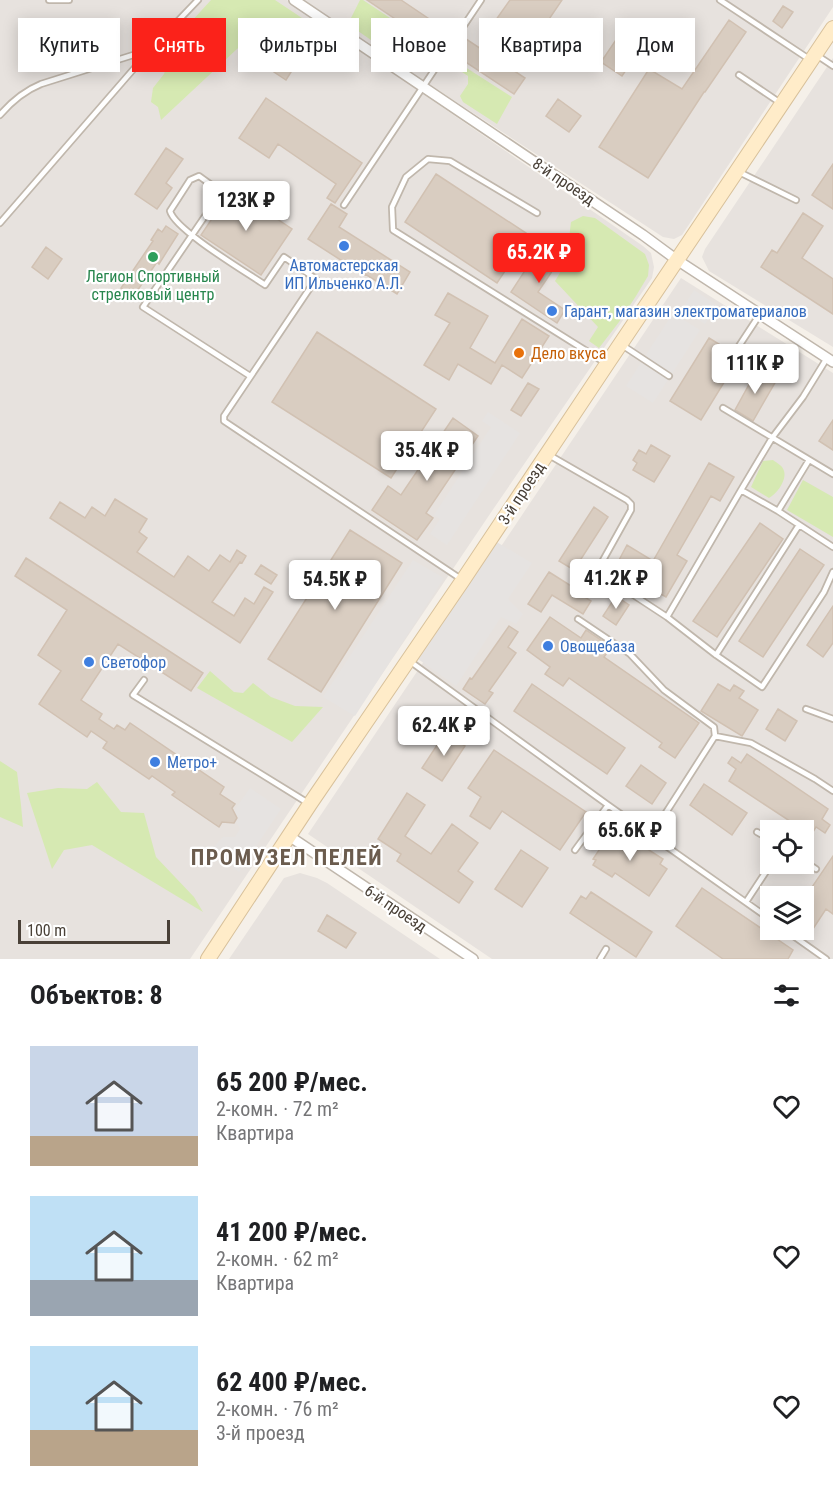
<!DOCTYPE html>
<html lang="ru">
<head>
<meta charset="utf-8">
<style>
  body { margin:0; font-family:"Roboto Condensed",sans-serif; background:#f6f6f6; color:#202124; height:100vh; display:flex; flex-direction:column; font-size:22px; white-space:nowrap }
  * { box-sizing:border-box; margin:0 }
  p { font-size:20px; color:#757577 }
  .icon { flex:none; width:33px; height:33px; fill:none; stroke:currentColor; stroke-width:2; stroke-linecap:round; stroke-linejoin:round }
  .map { position:relative; height:959px; overflow:hidden }
  .details { display:flex; flex-direction:column; background:#fff; flex:1 }
  .details>* { flex:none }
  .banner { position:absolute; left:18px; top:18px; width:798px; height:54px; display:flex; gap:12px }
  .controls { position:absolute; left:760px; top:820px; display:grid; gap:12px }
  .controls a { display:grid; place-items:center; width:54px; height:54px; border-radius:0px; background:#fff; box-shadow:0 3px 15px #0003; font-size:30px }
  .scale { position:absolute; left:18px; bottom:15px; width:152px; box-sizing:border-box; padding-left:6px; border:3px solid #494037; border-top:0; font-size:16px; line-height:21px; white-space:nowrap; color:#494037; -webkit-text-stroke:4px #fff; paint-order:stroke }
  .price { position:absolute; translate:-50% -51px; padding:0 14px; border-radius:6px; background:#fff; color:#222; font-size:20px; line-height:39px; filter:drop-shadow(0 2px 3px #0008) }
  .price::after { content:''; position:absolute; left:50%; top:36px; width:18px; height:14px; margin-left:-9px; background:inherit; clip-path:polygon(0 0,100% 0,50% 100%) }
  .price.active { background:#fb221a; color:#fff }
  ul { padding:0; list-style:none }
  li { display:flex; align-items:center; gap:18px; height:150px; padding:0 30px }
  li span { display:grid; place-items:center; flex:none; width:168px; height:120px; border-radius:0px; color:#555 }
  li>.icon { margin-inline-start:auto }
  span .icon { width:72px; height:72px; fill:#fffc; stroke-width:1 }
  li b { font-size:26px }
  h2 { display:flex; justify-content:space-between; align-items:center; height:72px; padding:0 30px; font-size:26px }
  .chip { padding:0 21px; border-radius:0px; background:#fff; box-shadow:0 3px 15px #0003; font-size:21px; line-height:54px }
  .chip.active { background:#fb221a; color:#fff }
  .map>svg:first-child { display:block }
  .industrial { fill:#e7e2de; fill-rule:evenodd }
  .green { fill:#d6e9b2 }
  .parking { fill:#e6e3e1 }
  .building { fill:#d9cdc1; stroke:#d1c1b2; stroke-width:1.5 }
  .lines { fill:none; stroke-linecap:round; stroke-linejoin:round }
  .lane-casing { stroke:#c0b7ac; stroke-width:8 }
  .street-casing { stroke:#c0b7ac; stroke-width:12 }
  .secondary-casing { stroke:#d8c19b; stroke-width:16 }
  .lane { stroke:#fff; stroke-width:4.5 }
  .street { stroke:#fff; stroke-width:9 }
  .secondary { stroke:#ffecc9; stroke-width:14 }
  .shop-dot { fill:#3f7fe0; stroke:#fff; stroke-width:2 }
  .leisure-dot { fill:#2e9e5b; stroke:#fff; stroke-width:2 }
  .food-dot { fill:#e8710a; stroke:#fff; stroke-width:2 }
  .labels { text-anchor:middle; stroke-width:4.5; stroke-linejoin:round; paint-order:stroke }
  .street-label { font-size:16px; fill:#494037; stroke:#fff }
  .shop-label { font-size:16px; fill:#366cbe; stroke:#fff; text-anchor:start }
  .leisure-label { font-size:16px; fill:#27864d; stroke:#fff }
  .food-label { font-size:16px; fill:#c56008; stroke:#fff; text-anchor:start }
  .district-label { font-size:22px; font-weight:bold; letter-spacing:1.5px; fill:#6b5c4e; stroke:#fff }
</style>
</head>
<body>
<div class="map">
<svg width="833" height="959" viewBox="0 0 833 959">
  <rect width="100%" height="100%" fill="#f5f0e9"/>
  <path class="industrial" d="M 0,0 L 287,0 L 643,246 L 651,253 L 654,267 L 652,278 L 494,508 L 190,959 L 0,959 Z
    M 300,0 L 833,0 L 833,7 L 682,235 L 674,239 L 663,237 Z
    M 833,58 L 833,347 L 709,271 L 702,257 L 705,249 Z
    M 681,278 L 833,373 L 833,959 L 492,959 L 308,834 ZM 771,831 L 804,831 L 804,864 L 771,864 ZM 771,897 L 804,897 L 804,930 L 771,930 Z
    M 300,873 L 317,878 L 327,883 L 440,959 L 229,959 L 284,878 Z"/>
  <path class="green" d="M 211,0 L 275,0 L 305,20 L 269,19 L 161,120 L 158,107 L 151,102 L 153,88 L 164,74 L 170,55 L 170,45 Z
    M 360,0 L 363,0 L 423,40 L 421,45 L 408,37 L 398,52 L 391,54 L 348,24 Z
    M 465,67 L 512,97 L 497,124 L 463,102 L 460,96 L 468,84 L 468,76 L 462,72 Z
    M 583,216 L 595,218 L 645,254 L 649,265 L 648,276 L 636,296 L 619,322 L 599,348 L 589,341 L 598,327 L 555,281 L 570,256 L 569,239 L 571,222 Z
    M 773,460 C 777,463 783,466 784,471 C 787,480 777,494 769,498 L 751,487 L 763,461 Z
    M 803,480 L 833,497 L 833,537 L 787,510 Z
    M 210,671 L 234,692 L 243,693 L 253,683 L 271,697 L 295,706 L 323,707 L 292,742 L 197,688 Z
    M 0,761 L 17,772 L 21,805 L 23,827 L 0,817 Z
    M 97,782 L 121,812 L 144,813 L 156,857 L 194,897 L 203,912 L 92,845 L 64,850 L 52,869 L 27,793 L 58,788 L 87,789 Z"/>
  <path class="parking" d="M 694,290 L 718,306 L 705,324 L 682,309 Z
    M 673,313 L 700,330 L 653,403 L 626,386 Z
    M 488,412 L 520,433 L 447,545 L 430,534 L 440,519 L 434,515 L 491,427 L 482,421 Z
    M 495,541 L 532,563 L 508,599 L 523,614 L 516,624 L 501,617 L 456,686 L 418,659 Z
    M 413,560 L 444,578 L 355,716 L 323,697 Z
    M 250,788 L 281,809 L 239,872 L 210,851 L 223,837 L 235,837 L 240,829 L 235,819 L 234,811 Z"/>
  <path class="building" d="M 367,0 L 401,0 L 447,31 L 437,47 Z
    M 510,0 L 562,0 L 545,25 L 554,31 L 533,62 L 488,31 Z
    M 783,6 L 793,12 L 782,28 L 773,21 Z
    M 729,20 L 746,32 L 705,92 L 704,92 L 648,178 L 599,147 L 649,69 L 682,89 Z
    M 626,25 L 647,39 L 622,76 L 601,62 Z
    M 466,39 L 525,78 L 514,94 L 455,55 Z
    M 280,61 L 293,69 L 286,80 L 274,72 Z
    M 266,98 L 362,163 L 335,203 L 327,198 L 336,184 L 278,144 L 269,158 L 239,138 Z
    M 558,99 L 581,116 L 569,132 L 546,116 Z
    M 166,148 L 183,159 L 166,183 L 172,188 L 157,209 L 135,194 Z
    M 833,164 L 833,209 L 812,195 Z
    M 436,174 L 529,235 L 497,283 L 405,222 Z
    M 232,189 L 292,229 L 261,275 L 201,235 Z
    M 331,204 L 347,214 L 339,227 L 410,272 L 397,294 L 365,274 L 364,275 L 308,239 Z
    M 803,213 L 823,226 L 802,258 L 833,279 L 833,314 L 761,267 L 772,250 L 777,253 Z
    M 166,226 L 178,234 L 159,264 L 157,262 L 133,297 L 121,288 L 153,241 L 151,240 L 158,229 L 162,232 Z
    M 541,246 L 561,258 L 538,292 L 565,310 L 557,323 L 511,292 Z
    M 46,247 L 62,259 L 48,279 L 32,267 Z
    M 448,293 L 488,316 L 470,348 L 495,363 L 522,319 L 549,336 L 522,378 L 502,365 L 491,384 L 458,364 L 449,380 L 424,365 L 450,323 L 435,315 Z
    M 317,332 L 436,409 L 391,478 L 272,402 Z
    M 709,338 L 735,354 L 726,368 L 731,371 L 701,420 L 670,401 Z
    M 757,370 L 776,381 L 753,421 L 735,410 Z
    M 528,383 L 539,389 L 521,416 L 511,410 Z
    M 453,418 L 478,436 L 426,513 L 433,518 L 417,540 L 372,510 L 388,486 L 401,495 Z
    M 833,420 L 833,450 L 819,441 Z
    M 651,445 L 670,456 L 654,482 L 633,470 L 637,463 L 633,460 L 639,450 L 646,454 Z
    M 709,463 L 734,477 L 720,501 L 711,496 L 677,555 L 687,561 L 666,597 L 641,583 L 644,577 L 618,562 L 627,545 L 653,561 Z
    M 115,499 L 147,519 L 139,532 L 147,538 L 137,552 L 174,577 L 188,556 L 209,571 L 220,555 L 230,562 L 237,550 L 246,556 L 242,563 L 240,562 L 212,602 L 234,616 L 245,598 L 254,604 L 264,587 L 273,592 L 240,643 L 50,518 L 60,502 L 85,518 L 92,507 L 105,516 Z
    M 594,507 L 608,517 L 574,570 L 559,561 Z
    M 760,523 L 783,539 L 717,637 L 693,621 Z
    M 350,530 L 402,563 L 321,692 L 268,659 Z
    M 800,549 L 824,565 L 763,657 L 739,641 Z
    M 26,558 L 203,673 L 191,691 L 118,644 L 81,700 L 102,714 L 99,719 L 114,729 L 117,725 L 125,730 L 130,723 L 224,787 L 220,794 L 235,804 L 232,808 L 237,818 L 234,823 L 222,822 L 219,827 L 172,795 L 175,792 L 152,776 L 149,779 L 103,748 L 107,742 L 91,731 L 87,737 L 39,704 L 61,671 L 38,655 L 67,610 L 15,576 Z
    M 261,565 L 277,575 L 271,584 L 255,574 Z
    M 549,572 L 576,589 L 575,591 L 591,601 L 583,614 L 552,595 L 541,612 L 528,604 Z
    M 616,596 L 629,605 L 616,625 L 603,616 Z
    M 833,606 L 833,643 L 823,657 L 807,645 Z
    M 550,617 L 581,638 L 586,630 L 611,647 L 604,657 L 699,723 L 675,758 L 659,747 L 662,743 L 569,678 L 563,686 L 545,674 L 550,667 L 527,650 Z
    M 509,626 L 518,632 L 508,647 L 516,653 L 489,691 L 493,693 L 485,704 L 463,689 L 470,678 L 472,679 Z
    M 532,684 L 625,748 L 607,774 L 514,711 Z
    M 718,684 L 730,691 L 734,685 L 744,691 L 739,698 L 758,710 L 742,736 L 701,711 Z
    M 778,709 L 797,721 L 785,741 L 766,729 Z
    M 445,733 L 465,746 L 442,781 L 422,768 Z
    M 494,750 L 586,812 L 560,850 L 502,811 L 490,829 L 470,816 L 481,797 L 468,788 Z
    M 747,754 L 828,809 L 822,819 L 830,825 L 825,833 L 816,827 L 811,835 L 729,781 L 736,769 L 728,763 L 732,757 L 741,763 Z
    M 641,765 L 666,783 L 652,804 L 626,786 Z
    M 704,784 L 747,813 L 732,835 L 690,805 Z
    M 407,793 L 425,805 L 405,836 L 431,854 L 452,824 L 478,843 L 458,871 L 473,882 L 459,903 L 397,861 L 401,854 L 378,839 Z
    M 611,832 L 618,837 L 621,832 L 663,859 L 660,864 L 667,869 L 649,896 L 615,873 L 612,877 L 593,865 L 596,860 L 593,859 Z
    M 521,850 L 548,868 L 522,907 L 495,889 Z
    M 833,856 L 833,914 L 826,909 L 809,935 L 804,932 L 804,899 Z
    M 702,888 L 793,950 L 788,959 L 723,959 L 676,926 Z
    M 591,892 L 652,932 L 636,957 L 570,913 L 581,896 L 586,899 Z
    M 327,915 L 356,933 L 346,948 L 318,931 Z"/>
  <g class="lines">
    <g class="lane-casing">
      <path id="lane" d="M 49,0 L 69,0
        M 720,0 L 809,59
        M 818,56 L 833,66
        M 739,75 L 779,102
        M 0,115 C 12,101 24,91 41,84 L 149,50
        M 739,172 L 796,200
        M 344,205 L 481,0
        M 537,213 L 450,161 L 428,159 L 406,177 L 392,207 L 393,230 L 604,362
        M 0,223 L 151,49 L 198,0
        M 622,345 L 669,376
        M 739,346 L 760,314
        M 827,358 L 803,397 L 772,438 L 741,490 L 778,511 L 833,547
        M 250,376 L 143,307 L 218,197 L 217,189 L 199,176 L 190,180 L 170,211 C 175,230 246,272 265,285 L 284,257 L 316,279 L 224,416 L 224,421 L 461,579
        M 723,408 L 833,474
        M 549,455 L 627,500 L 631,504 L 631,510 L 602,562 L 601,569 L 603,575 L 667,617 L 716,655 L 762,687 L 824,592 L 833,572
        M 778,511 L 809,460
        M 667,617 L 741,490
        M 578,619 L 630,654 L 664,690 L 714,727 L 715,736
        M 716,655 L 799,525
        M 411,662 L 608,805 L 771,920
        M 144,680 L 133,695 L 308,803
        M 806,709 L 833,719
        M 757,832 L 771,840
        M 651,836 L 715,736 L 751,743 L 815,779 L 833,791
        M 575,850 L 608,805
        M 804,861 L 816,869
        M 746,902 L 771,864
        M 785,930 L 826,959
        M 600,959 L 606,949"/>
    </g>
    <g class="street-casing">
      <path id="street" d="M 294,0 L 643,235 L 677,260 L 833,362
        M 289,836 L 473,959"/>
    </g>
    <g class="secondary-casing">
      <path id="secondary" d="M 208,959 L 310,804 L 463,580 L 607,364 L 833,28"/>
    </g>
    <use href="#lane" class="lane"/>
    <use href="#street" class="street"/>
    <use href="#secondary" class="secondary"/>
  </g>
  <g class="shop-dot">
    <circle cx="344" cy="246" r="6"/>
    <circle cx="552" cy="311" r="6"/>
    <circle cx="548" cy="646" r="6"/>
    <circle cx="89" cy="662" r="6"/>
    <circle cx="155" cy="762" r="6"/>
  </g>
  <circle class="leisure-dot" cx="153" cy="257" r="6"/>
  <circle class="food-dot" cx="519" cy="353" r="6"/>
  <g class="labels">
    <g class="street-label">
      <text transform="translate(564 181) rotate(34)" y="6">8-й проезд</text>
      <text transform="translate(521 493) rotate(-57)" y="6">3-й проезд</text>
      <text transform="translate(396 908) rotate(34)" y="6">6-й проезд</text>
    </g>
    <g class="shop-label">
      <text x="344" y="271" text-anchor="middle">Автомастерская<tspan x="344" dy="18">ИП Ильченко А.Л.</tspan></text>
      <text x="564" y="317">Гарант, магазин электроматериалов</text>
      <text x="560" y="652">Овощебаза</text>
      <text x="101" y="668">Светофор</text>
      <text x="167" y="768">Метро+</text>
    </g>
    <g class="leisure-label">
      <text x="153" y="282">Легион Спортивный<tspan x="153" dy="18">стрелковый центр</tspan></text>
    </g>
    <g class="food-label">
      <text x="531" y="359">Дело вкуса</text>
    </g>
    <g class="district-label">
      <text x="287" y="865">ПРОМУЗЕЛ ПЕЛЕЙ</text>
    </g>
  </g>
</svg>
<div class="controls">
<a><svg class="icon" aria-label="locate" viewBox="0 0 24 24"><circle cx="12" cy="12" r="6"/><path d="M12 2v4M12 18v4M2 12h4M18 12h4"/></svg></a>
<a><svg class="icon" aria-label="layers" viewBox="0 0 24 24"><path d="M12 4l9 5-9 5-9-5zM3 14l9 5 9-5"/></svg></a>
</div>
<div class="scale">100 m</div>
<b class="price" style="left:246px;top:232px">123K ₽</b>
<b class="price active" style="left:539px;top:284px">65.2K ₽</b>
<b class="price" style="left:755px;top:395px">111K ₽</b>
<b class="price" style="left:427px;top:482px">35.4K ₽</b>
<b class="price" style="left:616px;top:610px">41.2K ₽</b>
<b class="price" style="left:335px;top:611px">54.5K ₽</b>
<b class="price" style="left:444px;top:757px">62.4K ₽</b>
<b class="price" style="left:630px;top:862px">65.6K ₽</b>
<div class="banner">
<a class="chip">Купить</a>
<a class="chip active">Снять</a>
<a class="chip">Фильтры</a>
<a class="chip">Новое</a>
<a class="chip">Квартира</a>
<a class="chip">Дом</a>
</div>
</div>
<section class="details">
<h2>Объектов: 8<svg class="icon" aria-label="filters" viewBox="0 0 24 24"><path d="M4 7h16M4 17h16"/><circle cx="9" cy="7" r="2"/><circle cx="15" cy="17" r="2"/></svg></h2>
<ul>
<li><span style="background:linear-gradient(#c9d6e8 75%,#b9a48a 0)"><svg class="icon" aria-label="home" viewBox="0 0 24 24"><path d="M3 11l9-7 9 7M6 9v11h12V9"/></svg></span><div><b>65 200 ₽/мес.</b><p>2-комн. · 72 m²</p><p>Квартира</p></div><svg class="icon" aria-label="heart" viewBox="0 0 24 24"><path d="M12 20l-8-8c-3-5 5-10 8-4 3-6 11-1 8 4z"/></svg></li>
<li><span style="background:linear-gradient(#bfe0f5 70%,#9aa5b1 0)"><svg class="icon" aria-label="home" viewBox="0 0 24 24"><path d="M3 11l9-7 9 7M6 9v11h12V9"/></svg></span><div><b>41 200 ₽/мес.</b><p>2-комн. · 62 m²</p><p>Квартира</p></div><svg class="icon" aria-label="heart" viewBox="0 0 24 24"><path d="M12 20l-8-8c-3-5 5-10 8-4 3-6 11-1 8 4z"/></svg></li>
<li><span style="background:linear-gradient(#bfe0f5 70%,#b9a48a 0)"><svg class="icon" aria-label="home" viewBox="0 0 24 24"><path d="M3 11l9-7 9 7M6 9v11h12V9"/></svg></span><div><b>62 400 ₽/мес.</b><p>2-комн. · 76 m²</p><p>3-й проезд</p></div><svg class="icon" aria-label="heart" viewBox="0 0 24 24"><path d="M12 20l-8-8c-3-5 5-10 8-4 3-6 11-1 8 4z"/></svg></li>
</ul>
</section>
</body>
</html>
